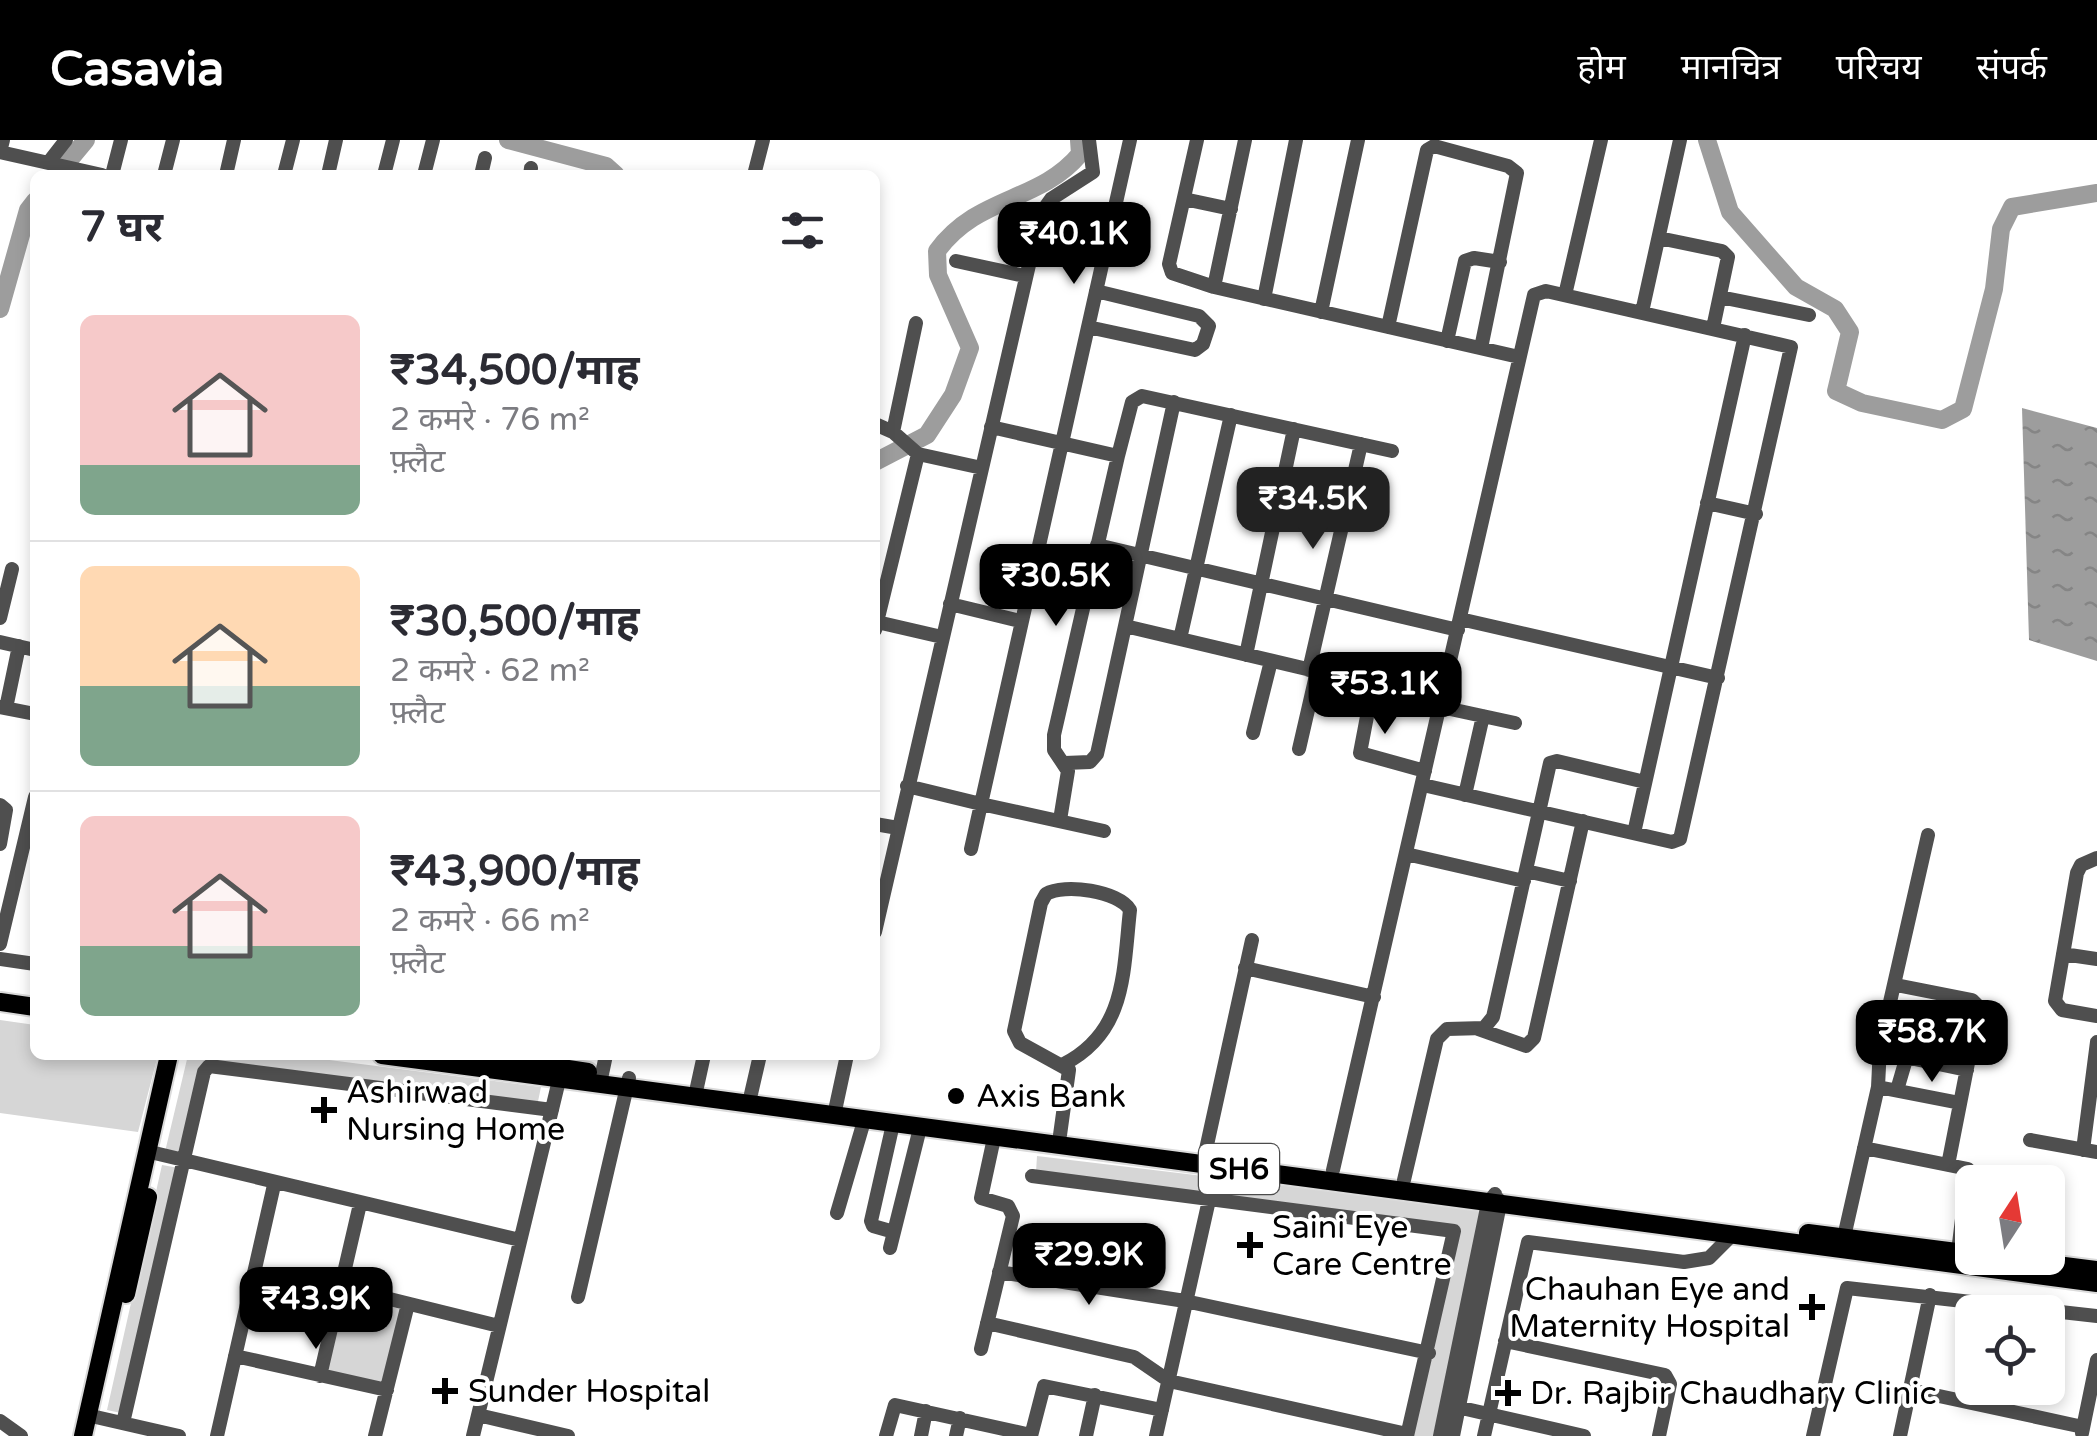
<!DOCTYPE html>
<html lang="hi">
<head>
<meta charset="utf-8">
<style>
  body { margin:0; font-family:"Varela Round","Noto Sans Devanagari",sans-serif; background:#f2f2f3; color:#2b2b33; height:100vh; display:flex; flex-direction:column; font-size:38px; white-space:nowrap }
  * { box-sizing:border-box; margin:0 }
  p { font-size:32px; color:#7c7c81 }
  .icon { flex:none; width:55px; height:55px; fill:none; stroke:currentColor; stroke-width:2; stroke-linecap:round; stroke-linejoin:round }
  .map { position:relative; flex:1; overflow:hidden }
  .drawer { position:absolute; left:30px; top:30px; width:850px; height:890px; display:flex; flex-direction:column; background:#fff; border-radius:15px; box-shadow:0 5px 15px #0003 }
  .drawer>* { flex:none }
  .needle { width:65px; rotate:12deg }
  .controls { position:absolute; left:1955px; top:1025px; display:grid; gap:20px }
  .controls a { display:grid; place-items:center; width:110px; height:110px; border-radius:15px; background:#fff; box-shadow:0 5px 15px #0003; font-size:50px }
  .price { position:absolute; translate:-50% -85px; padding:0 22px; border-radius:20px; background:#000; color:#fff; font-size:32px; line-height:65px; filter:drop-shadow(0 2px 5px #0008) }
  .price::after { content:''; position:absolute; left:50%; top:60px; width:30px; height:22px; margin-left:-15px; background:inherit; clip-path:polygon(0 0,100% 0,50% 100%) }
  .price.selected { background:#222; color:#fff }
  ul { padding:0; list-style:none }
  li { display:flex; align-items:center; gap:30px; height:250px; padding:0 50px }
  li+li { border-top:2px solid #e1e1e2 }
  li span { display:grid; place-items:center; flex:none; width:280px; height:200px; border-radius:15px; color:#555 }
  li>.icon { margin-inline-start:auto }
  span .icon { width:120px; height:120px; fill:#fffc; stroke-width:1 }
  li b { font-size:42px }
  h2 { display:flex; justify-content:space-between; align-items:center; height:120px; padding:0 50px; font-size:42px }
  header { display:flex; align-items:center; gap:60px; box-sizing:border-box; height:140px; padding:0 50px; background:#000; color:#fff }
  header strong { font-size:48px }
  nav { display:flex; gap:55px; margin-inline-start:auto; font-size:35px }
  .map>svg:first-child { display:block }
  .park { fill:#d6d6d6 }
  .water { fill:url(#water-ripples) }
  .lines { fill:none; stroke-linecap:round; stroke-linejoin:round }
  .river { stroke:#9d9d9d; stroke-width:18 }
  .major-casing { stroke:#dbdbdb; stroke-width:22 }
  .minor { stroke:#4f4f4f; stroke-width:14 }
  .major { stroke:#000; stroke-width:18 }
  .poi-dot { fill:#000; stroke:#fff; stroke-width:4 }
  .labels { text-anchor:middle; stroke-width:8; stroke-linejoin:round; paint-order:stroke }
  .shield { fill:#fff; stroke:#4c4c4c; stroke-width:2.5 }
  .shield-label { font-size:30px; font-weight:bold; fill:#000 }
  .poi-label { font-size:32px; fill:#000; stroke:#fff; text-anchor:start }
</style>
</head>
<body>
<header>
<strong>Casavia</strong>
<nav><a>होम</a><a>मानचित्र</a><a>परिचय</a><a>संपर्क</a></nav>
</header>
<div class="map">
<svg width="2097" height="1296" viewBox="0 0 2097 1296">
  <defs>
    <pattern id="water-ripples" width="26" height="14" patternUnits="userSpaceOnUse" patternTransform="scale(2.5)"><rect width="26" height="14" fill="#9d9d9d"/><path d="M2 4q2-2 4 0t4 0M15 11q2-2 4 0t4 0" fill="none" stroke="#858585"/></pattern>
  </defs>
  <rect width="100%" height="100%" fill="#fff"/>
  <path class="park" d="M 0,880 L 35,885 L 35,915 L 158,915 L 138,992 L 0,973 Z
    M 188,915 L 290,915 L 541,947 L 536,971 L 203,926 L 181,1018 L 164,1016 Z
    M 1037,1016 L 1486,1070 L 1433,1296 L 1409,1296 L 1460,1087 L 1036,1032 Z
    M 162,1025 L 179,1028 L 121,1273 L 107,1270 Z
    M 345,1156 L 401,1169 L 383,1244 L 327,1231 Z"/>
  <path class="water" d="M 2022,268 L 2097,288 L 2097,521 L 2029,500 Z"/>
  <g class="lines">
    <path class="river" d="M 508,0 L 606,26 L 616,35
      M 1707,0 L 1730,72 L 1796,147 L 1835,169 L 1850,192 L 1836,251 L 1862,263 L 1942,280 L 1963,269 L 1994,149 L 2001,89 L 2012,67 L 2097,53
      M 57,35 L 86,0
      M 0,169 L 28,70 L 35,61
      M 875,322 L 927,295 L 953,255 L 970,208 L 938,135 L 937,111 C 978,55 1039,63 1080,14 L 1079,0"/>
    <g class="major-casing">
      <path id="major" d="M 0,862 L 35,867
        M 382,915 L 2097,1143
        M 475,915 L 588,932
        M 1808,1093 L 1972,1114
        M 2001,1118 L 2097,1130
        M 126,1154 L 148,1057
        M 83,1296 L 169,915"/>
    </g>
    <path class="minor" d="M 3,0 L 0,12 L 102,35
      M 1197,0 L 1169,124 L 1172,133 L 1214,147 L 1519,217
      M 48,23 L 66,0
      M 112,35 L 121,0
      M 164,35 L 173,0
      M 226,35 L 234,0
      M 284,35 L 293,0
      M 328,35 L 336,0
      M 384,35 L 393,0
      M 424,35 L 433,0
      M 481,35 L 485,18
      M 530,35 L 531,28
      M 754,35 L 763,0
      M 1184,59 L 1231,69
      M 1659,98 L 1722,111 L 1728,117 L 1713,188
      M 956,121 L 1025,136
      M 1214,147 L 1245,0
      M 1565,155 L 1601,0
      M 1720,157 L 1809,175
      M 1264,159 L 1296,0
      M 1321,172 L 1358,0
      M 1642,172 L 1680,0
      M 1088,187 L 1195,210 L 1203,204 L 1209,186 L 1199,176 L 1096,151
      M 1388,187 L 1427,10 L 1434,6 L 1508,26 L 1517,33 L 1481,208
      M 1447,201 L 1465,121 L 1474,118 L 1500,122
      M 875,284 L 893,292 L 918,314 L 982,328
      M 991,287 L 1118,316 L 1054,595 L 1054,610 L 1068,631 L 1060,680
      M 893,292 L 916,183
      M 1118,316 L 1132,262 L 1142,256 L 1392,311
      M 1707,363 L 1756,374
      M 1097,405 L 1458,490
      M 950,464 L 1020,481
      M 0,478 L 12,429
      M 1460,479 L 1718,538
      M 877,482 L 942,497
      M 1125,486 L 1442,561
      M 875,490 L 918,314
      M 1180,499 L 1231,275
      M 0,502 L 35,510
      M 1246,515 L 1294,289
      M 1309,530 L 1361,304
      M 1373,545 L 1360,613 L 1425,631
      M 0,567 L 35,574
      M 1441,567 L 1515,583
      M 6,568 L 19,506
      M 1253,593 L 1271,521
      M 1299,609 L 1317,531
      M 1065,623 L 1090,622 L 1097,614 L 1174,262
      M 907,646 L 981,664 L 1130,0
      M 1465,655 L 1483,576
      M 0,665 L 6,670 L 0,704
      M 875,684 L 898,688
      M 1634,693 L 1745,195
      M 971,709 L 981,664 L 1104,691
      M 1406,714 L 1524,741
      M 2097,718 L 2081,725 L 2077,733 L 2055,861 L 2062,870 L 2097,876
      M 1526,731 L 1570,741
      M 875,792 L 1041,73 L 1051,59 L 1093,32 L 1089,0
      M 0,804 L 35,657
      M 2063,814 L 2097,819
      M 0,819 L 35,824
      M 1245,828 L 1374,857
      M 1896,845 L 1972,860 L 1979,867 L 1948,1025
      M 1478,889 L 1526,906 L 1534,898 L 1583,681
      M 1905,917 L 1967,930
      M 602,934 L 606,915
      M 697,947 L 704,915
      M 1878,947 L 1960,963
      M 1897,950 L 1914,892 L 1973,902
      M 751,954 L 760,915
      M 836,966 L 847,915
      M 893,984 L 871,1081 L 873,1086 L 894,1092
      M 1060,995 L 1069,930 L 1020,903 L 1014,891 L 1041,763 L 1046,754 C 1064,743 1119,751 1130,770 C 1123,834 1126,892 1064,924
      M 2030,1000 L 2097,1012
      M 1864,1008 L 1968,1029 L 1958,1112
      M 2083,1010 L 2097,902
      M 146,1011 L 520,1100
      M 1205,1014 L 1252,800
      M 1333,1030 L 1534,155 L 1546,151 L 1791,207 L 1680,699 L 1672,702 L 1423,645
      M 1032,1036 L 1454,1091 L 1407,1296
      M 1404,1040 L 1437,899 L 1447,889 L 1484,888 L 1493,877 L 1550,623 L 1557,621 L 1645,642
      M 837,1073 L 864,981
      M 1844,1097 L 1878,947 L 1880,906 L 1928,695
      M 890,1108 L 920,988
      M 999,1132 L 1185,1161 L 1429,1213
      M 341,1147 L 499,1186
      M 578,1157 L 629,938
      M 987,1183 L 1134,1217 L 1169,1241 L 1407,1294
      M 1505,1201 L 1665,1235 L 1670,1244 L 1659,1296
      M 981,1209 L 1013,1076 L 1008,1066 L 981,1058 L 994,998
      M 235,1216 L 387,1250
      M 320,1236 L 360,1064
      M 1911,1250 L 2083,1287
      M 1453,1266 L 1584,1296
      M 87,1275 L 179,1296
      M 478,1275 L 568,1296
      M 0,1281 L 21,1296
      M 123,1283 L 204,932 L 209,926 L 552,970
      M 2082,1293 L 2097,1220
      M 217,1296 L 274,1045
      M 375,1296 L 408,1164
      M 473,1296 L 561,932
      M 886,1296 L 895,1265 L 1031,1295
      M 921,1296 L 926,1271
      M 956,1296 L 960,1278
      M 1031,1296 L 1044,1246 L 1162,1270
      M 1086,1296 L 1095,1255
      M 1156,1296 L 1209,1060 L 1212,1014
      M 1440,1296 L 1488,1063 L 1495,1054
      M 1453,1296 L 1500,1064 L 1498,1059
      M 1484,1296 L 1528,1102 L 1684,1122 L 1709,1118 L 1732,1095
      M 1813,1296 L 1847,1148 L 2097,1176
      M 1900,1296 L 1930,1155"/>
    <use href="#major" class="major"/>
  </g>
  <g class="poi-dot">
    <circle cx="956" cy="956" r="10"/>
    <path d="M319 955h10v10h10v10h-10v10h-10v-10h-10v-10h10z"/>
    <path d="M1245 1090h10v10h10v10h-10v10h-10v-10h-10v-10h10z"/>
    <path d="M1807 1152h10v10h10v10h-10v10h-10v-10h-10v-10h10z"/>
    <path d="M440 1236h10v10h10v10h-10v10h-10v-10h-10v-10h10z"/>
    <path d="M1503 1238h10v10h10v10h-10v10h-10v-10h-10v-10h10z"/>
  </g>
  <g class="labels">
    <rect class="shield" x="1199" y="1004" width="80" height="50" rx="8"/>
    <g class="shield-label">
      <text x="1239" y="1039">SH6</text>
    </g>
    <g class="poi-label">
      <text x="346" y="963">Ashirwad<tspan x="346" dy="37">Nursing Home</tspan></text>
      <text x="976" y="967">Axis Bank</text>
      <text x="1272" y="1098">Saini Eye<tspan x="1272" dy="37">Care Centre</tspan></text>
      <text x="1790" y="1160" text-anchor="end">Chauhan Eye and<tspan x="1790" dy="37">Maternity Hospital</tspan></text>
      <text x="468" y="1262">Sunder Hospital</text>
      <text x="1530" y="1264">Dr. Rajbir Chaudhary Clinic</text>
    </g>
  </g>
</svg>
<div class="controls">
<a><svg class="needle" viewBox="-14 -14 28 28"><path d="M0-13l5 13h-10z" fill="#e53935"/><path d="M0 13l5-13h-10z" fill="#7c7c81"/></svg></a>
<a><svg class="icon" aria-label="locate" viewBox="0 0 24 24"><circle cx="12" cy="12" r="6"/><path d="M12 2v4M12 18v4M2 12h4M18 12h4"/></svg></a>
</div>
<b class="price" style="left:1074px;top:147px">₹40.1K</b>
<b class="price selected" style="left:1313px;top:412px">₹34.5K</b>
<b class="price" style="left:1056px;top:489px">₹30.5K</b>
<b class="price" style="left:1385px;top:597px">₹53.1K</b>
<b class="price" style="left:1932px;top:945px">₹58.7K</b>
<b class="price" style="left:1089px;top:1168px">₹29.9K</b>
<b class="price" style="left:316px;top:1212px">₹43.9K</b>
<section class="drawer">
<h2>7 घर<svg class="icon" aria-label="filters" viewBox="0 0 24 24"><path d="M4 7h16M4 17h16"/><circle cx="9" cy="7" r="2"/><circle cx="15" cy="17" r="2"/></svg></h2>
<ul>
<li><span style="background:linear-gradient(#f6c9c9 75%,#7fa58c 0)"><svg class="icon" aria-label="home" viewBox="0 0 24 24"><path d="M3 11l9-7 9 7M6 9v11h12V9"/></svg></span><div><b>₹34,500/माह</b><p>2 कमरे · 76 m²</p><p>फ़्लैट</p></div></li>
<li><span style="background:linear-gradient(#ffd9b3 60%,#7fa58c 0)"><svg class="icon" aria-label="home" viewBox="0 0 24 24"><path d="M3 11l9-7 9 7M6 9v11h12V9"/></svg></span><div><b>₹30,500/माह</b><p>2 कमरे · 62 m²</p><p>फ़्लैट</p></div></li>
<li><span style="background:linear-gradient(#f6c9c9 65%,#7fa58c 0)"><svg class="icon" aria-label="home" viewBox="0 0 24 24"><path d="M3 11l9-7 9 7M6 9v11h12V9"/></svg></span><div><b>₹43,900/माह</b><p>2 कमरे · 66 m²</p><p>फ़्लैट</p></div></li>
</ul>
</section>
</div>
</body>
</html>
